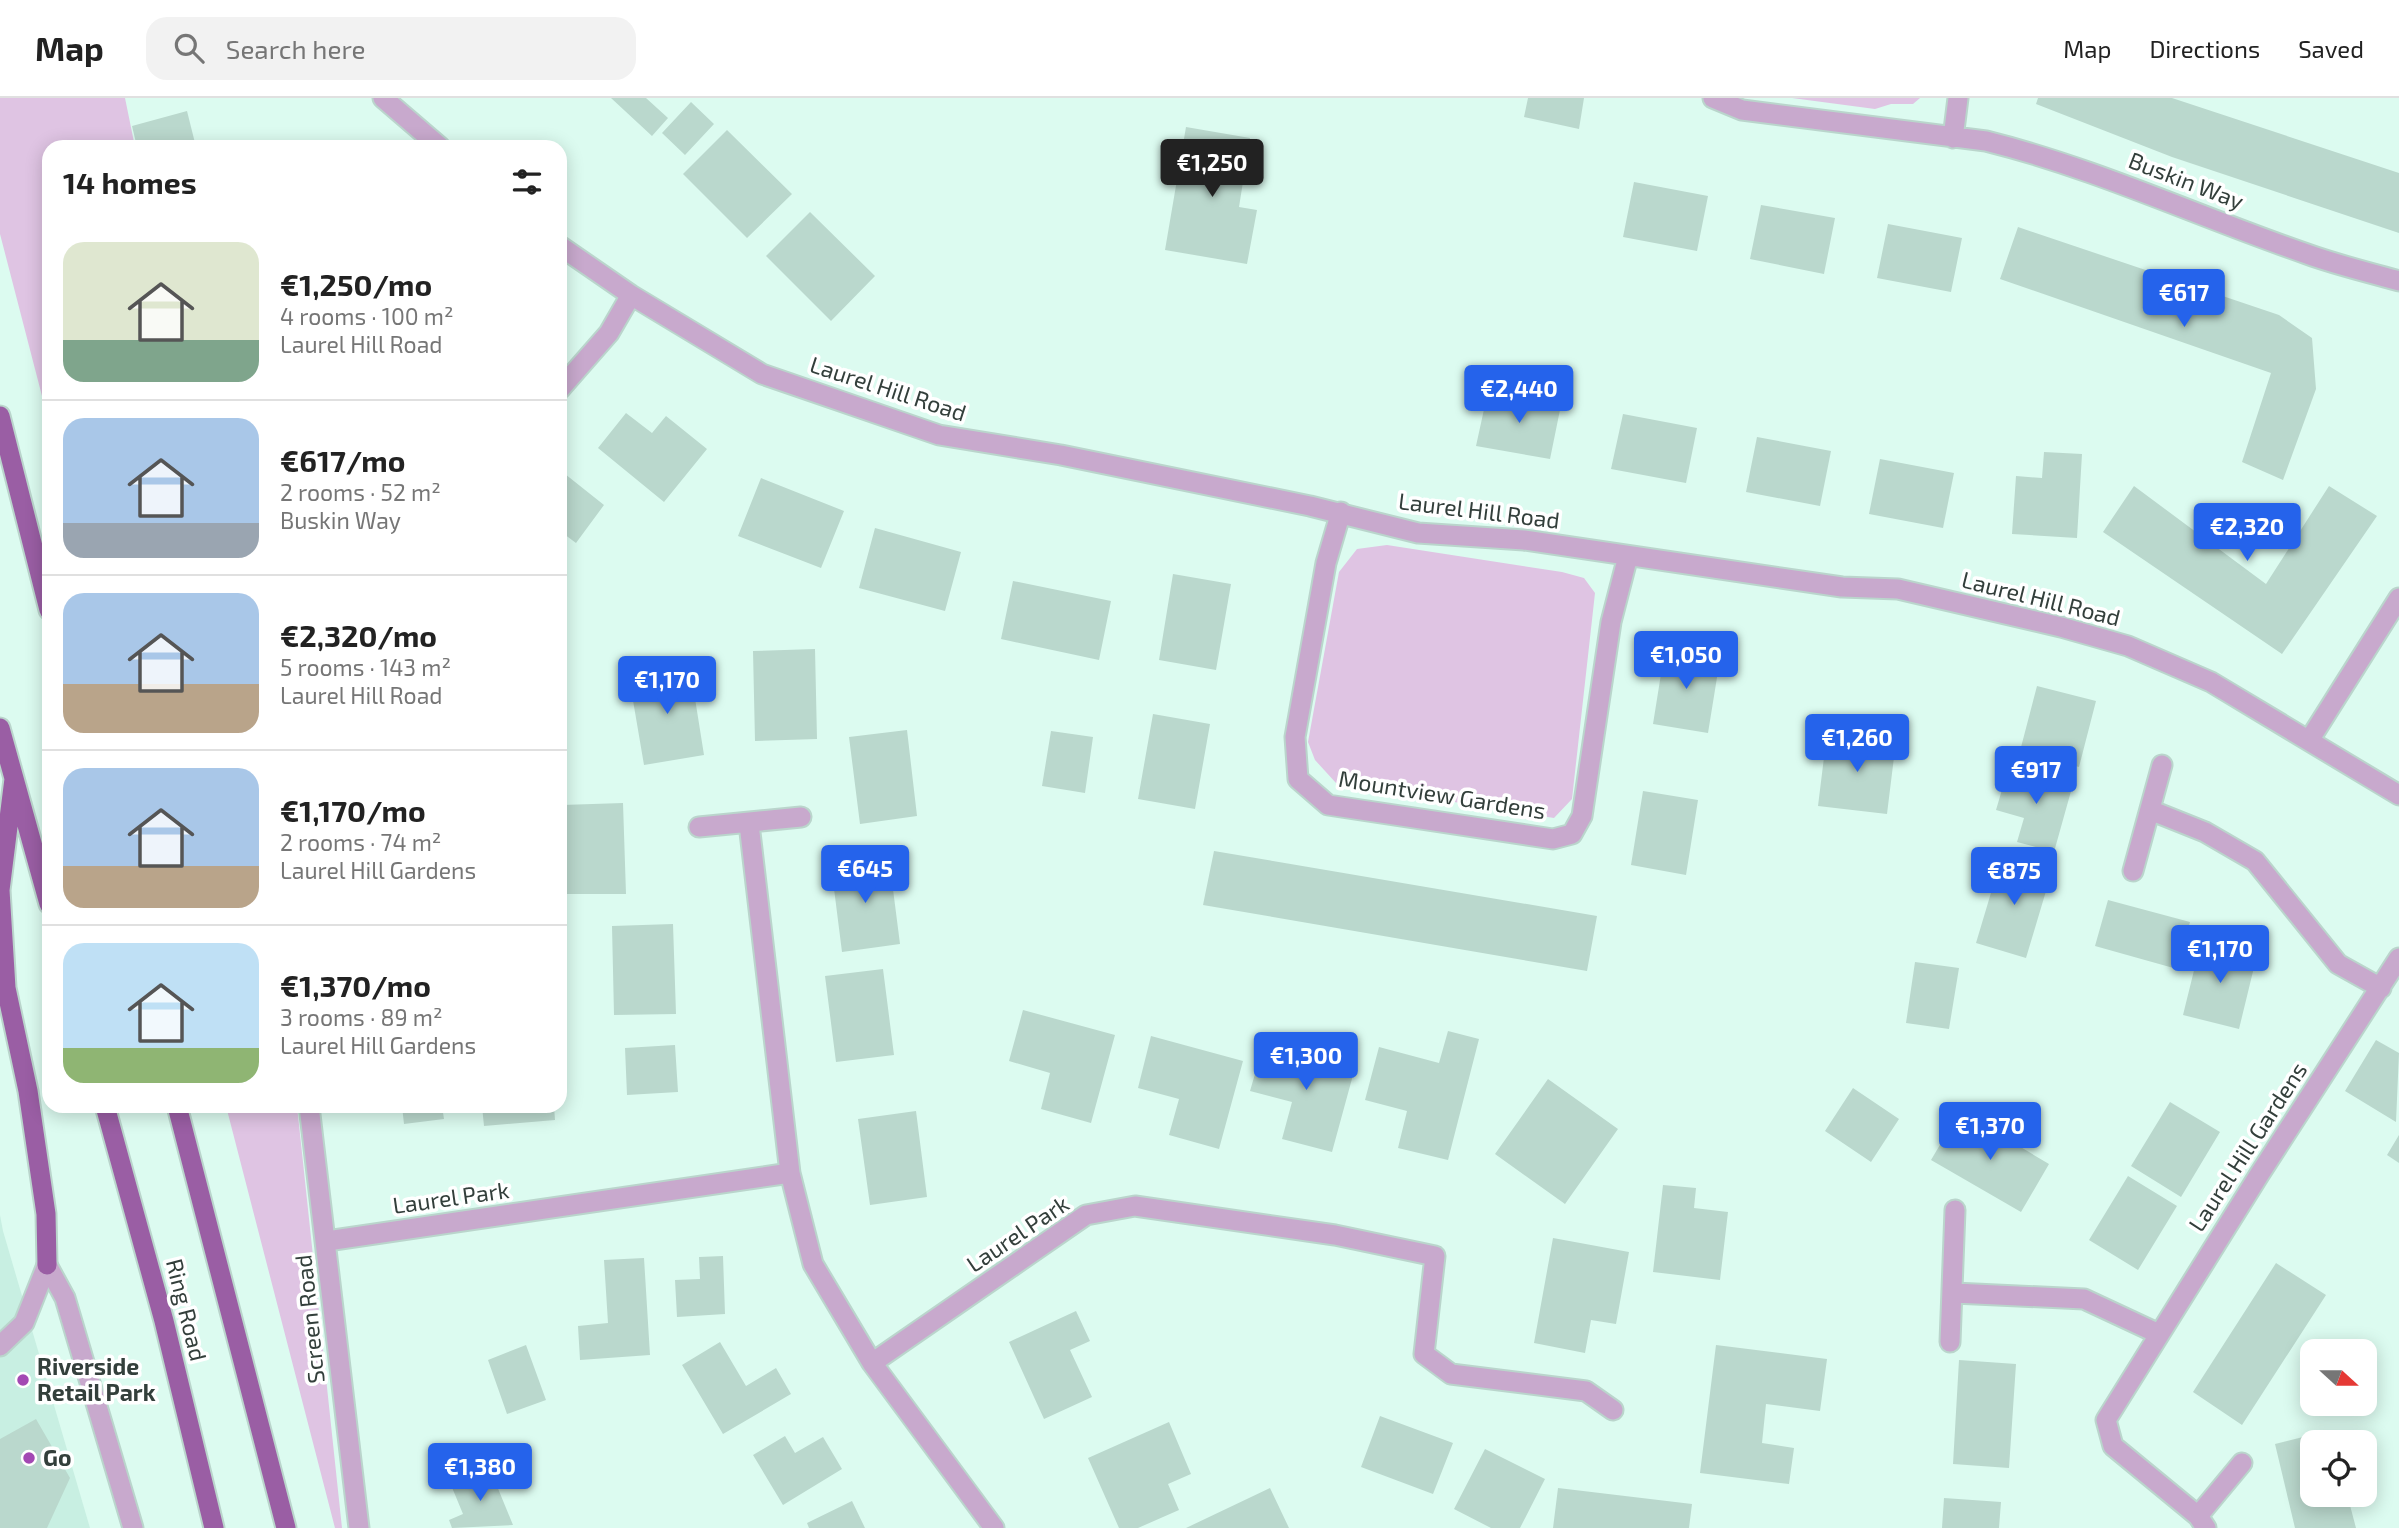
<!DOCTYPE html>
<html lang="en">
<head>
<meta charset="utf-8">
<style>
  body { margin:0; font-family:"Exo 2",sans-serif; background:#f2f2f2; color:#222; height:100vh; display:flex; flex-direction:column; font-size:26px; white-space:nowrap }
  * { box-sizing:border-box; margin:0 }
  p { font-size:23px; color:#767676 }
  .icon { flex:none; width:38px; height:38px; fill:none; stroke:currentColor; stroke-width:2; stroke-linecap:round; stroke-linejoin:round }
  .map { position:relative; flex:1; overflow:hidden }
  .drawer { position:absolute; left:42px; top:42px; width:525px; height:973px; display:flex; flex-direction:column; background:#fff; border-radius:21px; box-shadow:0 4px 18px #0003 }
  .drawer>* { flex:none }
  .needle { width:46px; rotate:111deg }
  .buttons { position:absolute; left:2300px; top:1241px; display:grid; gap:14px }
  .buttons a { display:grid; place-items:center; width:77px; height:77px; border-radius:14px; background:#fff; box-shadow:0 4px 18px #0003; font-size:35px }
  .price { position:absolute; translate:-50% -60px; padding:0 16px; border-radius:7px; background:#2563eb; color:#fff; font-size:23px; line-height:46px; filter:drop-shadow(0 2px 4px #0008) }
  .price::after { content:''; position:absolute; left:50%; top:42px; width:21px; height:16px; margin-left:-10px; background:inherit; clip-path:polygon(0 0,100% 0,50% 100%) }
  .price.active { background:#222; color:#fff }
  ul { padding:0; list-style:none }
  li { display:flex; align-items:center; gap:21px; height:175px; padding:0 21px }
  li+li { border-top:2px solid #e0e0e0 }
  li span { display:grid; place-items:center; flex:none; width:196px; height:140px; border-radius:21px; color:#555 }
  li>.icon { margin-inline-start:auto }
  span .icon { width:84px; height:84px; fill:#fffc; stroke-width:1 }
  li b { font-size:30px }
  h2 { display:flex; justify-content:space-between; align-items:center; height:84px; padding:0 21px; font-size:30px }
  header { display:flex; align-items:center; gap:42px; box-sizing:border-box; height:98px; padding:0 35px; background:#fff; border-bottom:2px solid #e0e0e0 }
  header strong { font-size:33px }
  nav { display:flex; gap:38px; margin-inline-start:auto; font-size:24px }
  .search { width:490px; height:63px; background:#f2f2f2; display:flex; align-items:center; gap:18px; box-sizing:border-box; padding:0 24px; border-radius:21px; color:#767676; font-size:26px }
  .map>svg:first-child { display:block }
  .built { fill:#c8efe2 }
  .green { fill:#dfc4e3 }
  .building { fill:#bad8cd }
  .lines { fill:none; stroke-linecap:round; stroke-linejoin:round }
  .service-casing { stroke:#bad5cc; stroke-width:23 }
  .minor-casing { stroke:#bad5cc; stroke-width:23 }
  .trunk-casing { stroke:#bad5cc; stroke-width:23 }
  .service { stroke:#c8a9cd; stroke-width:19 }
  .minor { stroke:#c8a9cd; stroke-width:19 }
  .trunk { stroke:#9a5ea4; stroke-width:19 }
  .poi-dot { fill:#a348b3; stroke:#fff; stroke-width:2.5 }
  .labels { text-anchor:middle; stroke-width:7; stroke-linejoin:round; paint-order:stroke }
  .street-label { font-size:23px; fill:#333f3b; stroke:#fff }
  .poi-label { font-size:23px; font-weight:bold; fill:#333f3b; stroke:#fff; text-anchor:start }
</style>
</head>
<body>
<header>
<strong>Map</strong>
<div class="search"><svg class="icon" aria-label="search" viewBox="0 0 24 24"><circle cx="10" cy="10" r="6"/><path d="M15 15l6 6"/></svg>Search here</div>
<nav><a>Map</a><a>Directions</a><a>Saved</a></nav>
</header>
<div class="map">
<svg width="2399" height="1430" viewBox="0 0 2399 1430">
  <rect width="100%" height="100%" fill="#dcfbf0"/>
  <path class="built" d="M 0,1117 L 3,1133 L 90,1430 L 0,1430 Z"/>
  <path class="green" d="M 0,0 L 125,0 L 135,49 L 49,49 L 49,325 L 0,136 Z
    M 1792,0 L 1920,0 L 1913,6 L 1891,6 L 1875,11 Z
    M 1387,447 L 1562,474 L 1584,480 L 1595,495 L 1572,701 L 1554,720 L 1336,685 L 1315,662 L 1308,644 L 1339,474 L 1357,451 Z
    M 226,1008 L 297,1008 L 342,1430 L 335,1430 Z"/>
  <path class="building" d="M 611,0 L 646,0 L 668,20 L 652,38 Z
    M 1528,0 L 1584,0 L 1579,31 L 1524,19 Z
    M 2038,0 L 2172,0 L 2399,75 L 2399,135 L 2172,59 L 2036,6 Z
    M 691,4 L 714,26 L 685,57 L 662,35 Z
    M 187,13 L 196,49 L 137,49 L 132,28 Z
    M 1186,29 L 1250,40 L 1239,109 L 1257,112 L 1247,166 L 1165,152 Z
    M 727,32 L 792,96 L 747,140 L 683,76 Z
    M 1634,84 L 1708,98 L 1697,153 L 1623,139 Z
    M 1761,107 L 1835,120 L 1824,176 L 1750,161 Z
    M 810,114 L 875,178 L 831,223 L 766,158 Z
    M 1888,126 L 1962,140 L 1951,194 L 1877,180 Z
    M 2018,129 L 2279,217 L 2312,240 L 2316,291 L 2283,382 L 2242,364 L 2271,275 L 2000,181 Z
    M 1488,293 L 1561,307 L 1550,361 L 1476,348 Z
    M 626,315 L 652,335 L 666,318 L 707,351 L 664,404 L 598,350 Z
    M 1623,316 L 1697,330 L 1686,385 L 1611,371 Z
    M 1757,339 L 1831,353 L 1820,408 L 1746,394 Z
    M 2044,354 L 2082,356 L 2077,440 L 2012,436 L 2016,378 L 2042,380 Z
    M 1880,361 L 1954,375 L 1943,430 L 1869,416 Z
    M 565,376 L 604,407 L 576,445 L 560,433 L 560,383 Z
    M 761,380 L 844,413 L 821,470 L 738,438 Z
    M 2134,388 L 2266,486 L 2329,388 L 2377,418 L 2282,556 L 2103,434 Z
    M 875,430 L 961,454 L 945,513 L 859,490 Z
    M 1173,476 L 1231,486 L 1216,572 L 1159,562 Z
    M 1013,483 L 1111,503 L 1099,562 L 1001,541 Z
    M 815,551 L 817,641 L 755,643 L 753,553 Z
    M 1665,551 L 1720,561 L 1708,635 L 1653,626 Z
    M 690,569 L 704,657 L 644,667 L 629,579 Z
    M 2037,588 L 2096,603 L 2079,669 L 2020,653 Z
    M 1153,616 L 1210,626 L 1195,711 L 1138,701 Z
    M 907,632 L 917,718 L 860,726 L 849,639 Z
    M 1051,633 L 1093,639 L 1085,695 L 1042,688 Z
    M 1827,635 L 1896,643 L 1887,716 L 1818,708 Z
    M 2009,668 L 2073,686 L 2054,754 L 2017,744 L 2024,720 L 1996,712 Z
    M 1643,693 L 1698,702 L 1686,777 L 1631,767 Z
    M 623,705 L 626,796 L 564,796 L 562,707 Z
    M 1214,753 L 1597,818 L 1587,873 L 1203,807 Z
    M 2002,758 L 2052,773 L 2026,860 L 1976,845 Z
    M 889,760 L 900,846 L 842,854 L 831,767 Z
    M 2108,802 L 2190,824 L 2177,871 L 2095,848 Z
    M 673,826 L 676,916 L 614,917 L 612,828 Z
    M 2201,844 L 2257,857 L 2239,931 L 2183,917 Z
    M 1915,864 L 1959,870 L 1949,931 L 1906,925 Z
    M 883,871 L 894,957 L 836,964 L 825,878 Z
    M 1023,912 L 1115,937 L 1091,1025 L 1041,1011 L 1050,975 L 1009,963 Z
    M 1448,933 L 1479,941 L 1448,1062 L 1398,1050 L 1407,1013 L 1365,1002 L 1379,949 L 1439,965 Z
    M 1151,938 L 1243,963 L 1219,1051 L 1169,1037 L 1179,1001 L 1138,990 Z
    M 1265,942 L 1356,966 L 1332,1054 L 1282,1041 L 1292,1004 L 1250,993 Z
    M 2376,942 L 2399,955 L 2396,1024 L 2345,993 Z
    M 675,947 L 678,994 L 627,997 L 625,950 Z
    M 1548,981 L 1618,1031 L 1565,1106 L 1495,1056 Z
    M 1853,990 L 1899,1021 L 1871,1064 L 1825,1033 Z
    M 2170,1004 L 2220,1034 L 2181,1099 L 2131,1068 Z
    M 402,1008 L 442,1008 L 444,1021 L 404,1026 Z
    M 482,1008 L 554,1008 L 555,1022 L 484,1028 Z
    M 916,1013 L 927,1099 L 870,1107 L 858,1021 Z
    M 1960,1013 L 2049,1066 L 2021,1114 L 1931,1062 Z
    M 2399,1037 L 2399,1065 L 2387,1057 Z
    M 2128,1078 L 2177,1108 L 2138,1172 L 2089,1142 Z
    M 1663,1087 L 1696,1090 L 1694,1110 L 1728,1114 L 1720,1182 L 1653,1174 Z
    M 1553,1140 L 1629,1154 L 1616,1226 L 1591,1222 L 1585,1255 L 1534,1245 Z
    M 723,1158 L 725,1216 L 677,1219 L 675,1182 L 700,1181 L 699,1159 Z
    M 644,1160 L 650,1257 L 580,1262 L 578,1228 L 608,1225 L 604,1162 Z
    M 2276,1165 L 2326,1197 L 2242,1327 L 2193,1294 Z
    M 1076,1213 L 1090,1243 L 1070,1252 L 1092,1299 L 1044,1321 L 1009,1244 Z
    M 720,1244 L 746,1288 L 776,1270 L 791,1296 L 723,1336 L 682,1267 Z
    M 526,1247 L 546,1302 L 507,1316 L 488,1262 Z
    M 1716,1247 L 1827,1261 L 1820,1313 L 1766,1306 L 1762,1345 L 1794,1350 L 1789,1386 L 1700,1375 Z
    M 1959,1262 L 2016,1266 L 2009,1370 L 1953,1366 Z
    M 1380,1318 L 1453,1345 L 1433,1396 L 1361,1369 Z
    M 36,1321 L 70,1380 L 47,1430 L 0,1430 L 0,1341 Z
    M 1169,1324 L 1191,1376 L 1168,1386 L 1179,1412 L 1138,1430 L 1119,1430 L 1088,1360 Z
    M 2331,1332 L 2334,1344 L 2312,1344 L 2312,1396 L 2347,1396 L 2356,1430 L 2295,1430 L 2275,1346 Z
    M 785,1338 L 795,1355 L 823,1339 L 842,1371 L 783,1407 L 753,1357 Z
    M 1485,1351 L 1545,1381 L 1520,1430 L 1491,1430 L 1454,1411 Z
    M 490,1371 L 513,1427 L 452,1430 L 449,1422 L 463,1416 L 451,1387 Z
    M 1270,1390 L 1289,1430 L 1186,1430 Z
    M 1558,1390 L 1692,1406 L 1689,1430 L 1553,1430 Z
    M 1944,1400 L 2001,1404 L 1999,1430 L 1942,1430 Z
    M 852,1403 L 865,1430 L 809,1430 L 807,1425 Z"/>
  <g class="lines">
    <g class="service-casing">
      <path id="service" d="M 47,1167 L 65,1200 L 133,1430"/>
    </g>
    <g class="minor-casing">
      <path id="minor" d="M 383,0 L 440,49
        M 1713,0 L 1742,12 L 1986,43 C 2098,71 2199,119 2307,156 C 2337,167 2368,174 2399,183
        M 1953,40 L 1958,0
        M 560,148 L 631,197 L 762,276 L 939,337 L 1061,357 L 1310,408 L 1418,435 L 1524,442 L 1842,489 L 1898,491 L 2061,529 L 2128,548 L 2211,584 L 2399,697
        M 560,291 L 609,235 L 631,197
        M 1341,414 L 1326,465 L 1295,639 L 1298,681 L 1328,707 L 1553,741 L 1572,736 L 1582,718 L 1611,524 L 1628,458
        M 2310,641 L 2399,500
        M 2150,712 L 2205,734 L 2255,763 L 2338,866 L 2381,890
        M 749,726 L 790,1075 L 813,1166 L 872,1265 L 994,1430
        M 699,729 L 801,719
        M 2133,773 L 2162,667
        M 309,1008 L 359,1430
        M 327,1143 L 790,1075
        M 1954,1195 L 2084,1201 L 2159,1236
        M 1950,1244 L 1955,1112
        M 0,1248 L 24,1225 L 47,1167
        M 872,1265 L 1086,1117 L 1135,1108 L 1335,1137 L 1435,1158 L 1424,1256 L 1451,1276 L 1586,1293 L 1613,1312
        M 2198,1418 L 2242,1365
        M 2206,1430 L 2198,1418 L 2113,1348 L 2106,1322 L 2259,1077 L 2399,860"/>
    </g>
    <g class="trunk-casing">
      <path id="trunk" d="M 0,318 L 49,512
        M 0,630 L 49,806
        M 14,681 L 0,792 L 6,890 L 28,993 L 46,1116 L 47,1167
        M 105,1008 L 164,1223 L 214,1430
        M 177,1008 L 286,1430"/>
    </g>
    <use href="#service" class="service"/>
    <use href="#minor" class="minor"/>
    <use href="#trunk" class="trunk"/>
  </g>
  <g class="poi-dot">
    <circle cx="23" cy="1282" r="7"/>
    <circle cx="29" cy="1360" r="7"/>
  </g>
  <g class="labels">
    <g class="street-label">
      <text transform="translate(2186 83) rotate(21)" y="8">Buskin Way</text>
      <text transform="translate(888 291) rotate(18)" y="8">Laurel Hill Road</text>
      <text transform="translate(1479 413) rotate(7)" y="8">Laurel Hill Road</text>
      <text transform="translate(2041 501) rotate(14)" y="8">Laurel Hill Road</text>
      <text transform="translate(1442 697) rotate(9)" y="8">Mountview Gardens</text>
      <text transform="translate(2248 1049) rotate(-57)" y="8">Laurel Hill Gardens</text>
      <text transform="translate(451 1100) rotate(-8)" y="8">Laurel Park</text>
      <text transform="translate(1018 1136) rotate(-34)" y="8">Laurel Park</text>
      <text transform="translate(186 1212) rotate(76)" y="8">Ring Road</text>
      <text transform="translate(310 1221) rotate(-96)" y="8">Screen Road</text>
    </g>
    <g class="poi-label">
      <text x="37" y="1277">Riverside<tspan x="37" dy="26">Retail Park</tspan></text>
      <text x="43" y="1368">Go</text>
    </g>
  </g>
</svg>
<div class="buttons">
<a><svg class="needle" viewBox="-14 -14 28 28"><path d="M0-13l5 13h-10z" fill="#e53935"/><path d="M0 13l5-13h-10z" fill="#767676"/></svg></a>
<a><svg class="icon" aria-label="locate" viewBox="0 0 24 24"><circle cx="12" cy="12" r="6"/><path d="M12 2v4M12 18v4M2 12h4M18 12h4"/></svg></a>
</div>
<b class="price active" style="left:1212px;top:101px">€1,250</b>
<b class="price" style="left:2184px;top:231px">€617</b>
<b class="price" style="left:1519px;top:327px">€2,440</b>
<b class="price" style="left:2247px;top:465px">€2,320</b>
<b class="price" style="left:1686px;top:593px">€1,050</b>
<b class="price" style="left:667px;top:618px">€1,170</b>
<b class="price" style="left:1857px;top:676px">€1,260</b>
<b class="price" style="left:2036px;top:708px">€917</b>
<b class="price" style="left:865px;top:807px">€645</b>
<b class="price" style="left:2014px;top:809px">€875</b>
<b class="price" style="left:2220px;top:887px">€1,170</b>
<b class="price" style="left:1306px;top:994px">€1,300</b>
<b class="price" style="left:1990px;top:1064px">€1,370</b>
<b class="price" style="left:480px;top:1405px">€1,380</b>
<section class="drawer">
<h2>14 homes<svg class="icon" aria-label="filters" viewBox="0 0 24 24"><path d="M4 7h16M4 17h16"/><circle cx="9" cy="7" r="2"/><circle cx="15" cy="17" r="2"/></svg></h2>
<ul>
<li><span style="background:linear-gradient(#dfe7d0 70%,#7fa58c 0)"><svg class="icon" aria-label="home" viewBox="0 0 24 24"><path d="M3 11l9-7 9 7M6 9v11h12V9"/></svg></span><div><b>€1,250/mo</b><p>4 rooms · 100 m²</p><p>Laurel Hill Road</p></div></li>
<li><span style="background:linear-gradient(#a9c7e8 75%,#9aa5b1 0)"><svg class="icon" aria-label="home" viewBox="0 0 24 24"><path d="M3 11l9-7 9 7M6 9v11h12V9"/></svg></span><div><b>€617/mo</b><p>2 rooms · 52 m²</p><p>Buskin Way</p></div></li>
<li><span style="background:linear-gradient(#a9c7e8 65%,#b9a48a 0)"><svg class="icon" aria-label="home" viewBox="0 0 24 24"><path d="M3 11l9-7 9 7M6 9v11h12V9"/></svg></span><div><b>€2,320/mo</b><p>5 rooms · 143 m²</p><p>Laurel Hill Road</p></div></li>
<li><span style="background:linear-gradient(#a9c7e8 70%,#b9a48a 0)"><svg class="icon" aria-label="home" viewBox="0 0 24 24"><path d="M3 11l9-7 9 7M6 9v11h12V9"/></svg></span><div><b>€1,170/mo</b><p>2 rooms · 74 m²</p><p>Laurel Hill Gardens</p></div></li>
<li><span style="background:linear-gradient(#bfe0f5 75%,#8fb573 0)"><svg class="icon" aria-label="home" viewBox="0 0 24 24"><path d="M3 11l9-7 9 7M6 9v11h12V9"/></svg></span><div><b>€1,370/mo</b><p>3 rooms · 89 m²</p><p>Laurel Hill Gardens</p></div></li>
</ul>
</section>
</div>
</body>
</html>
